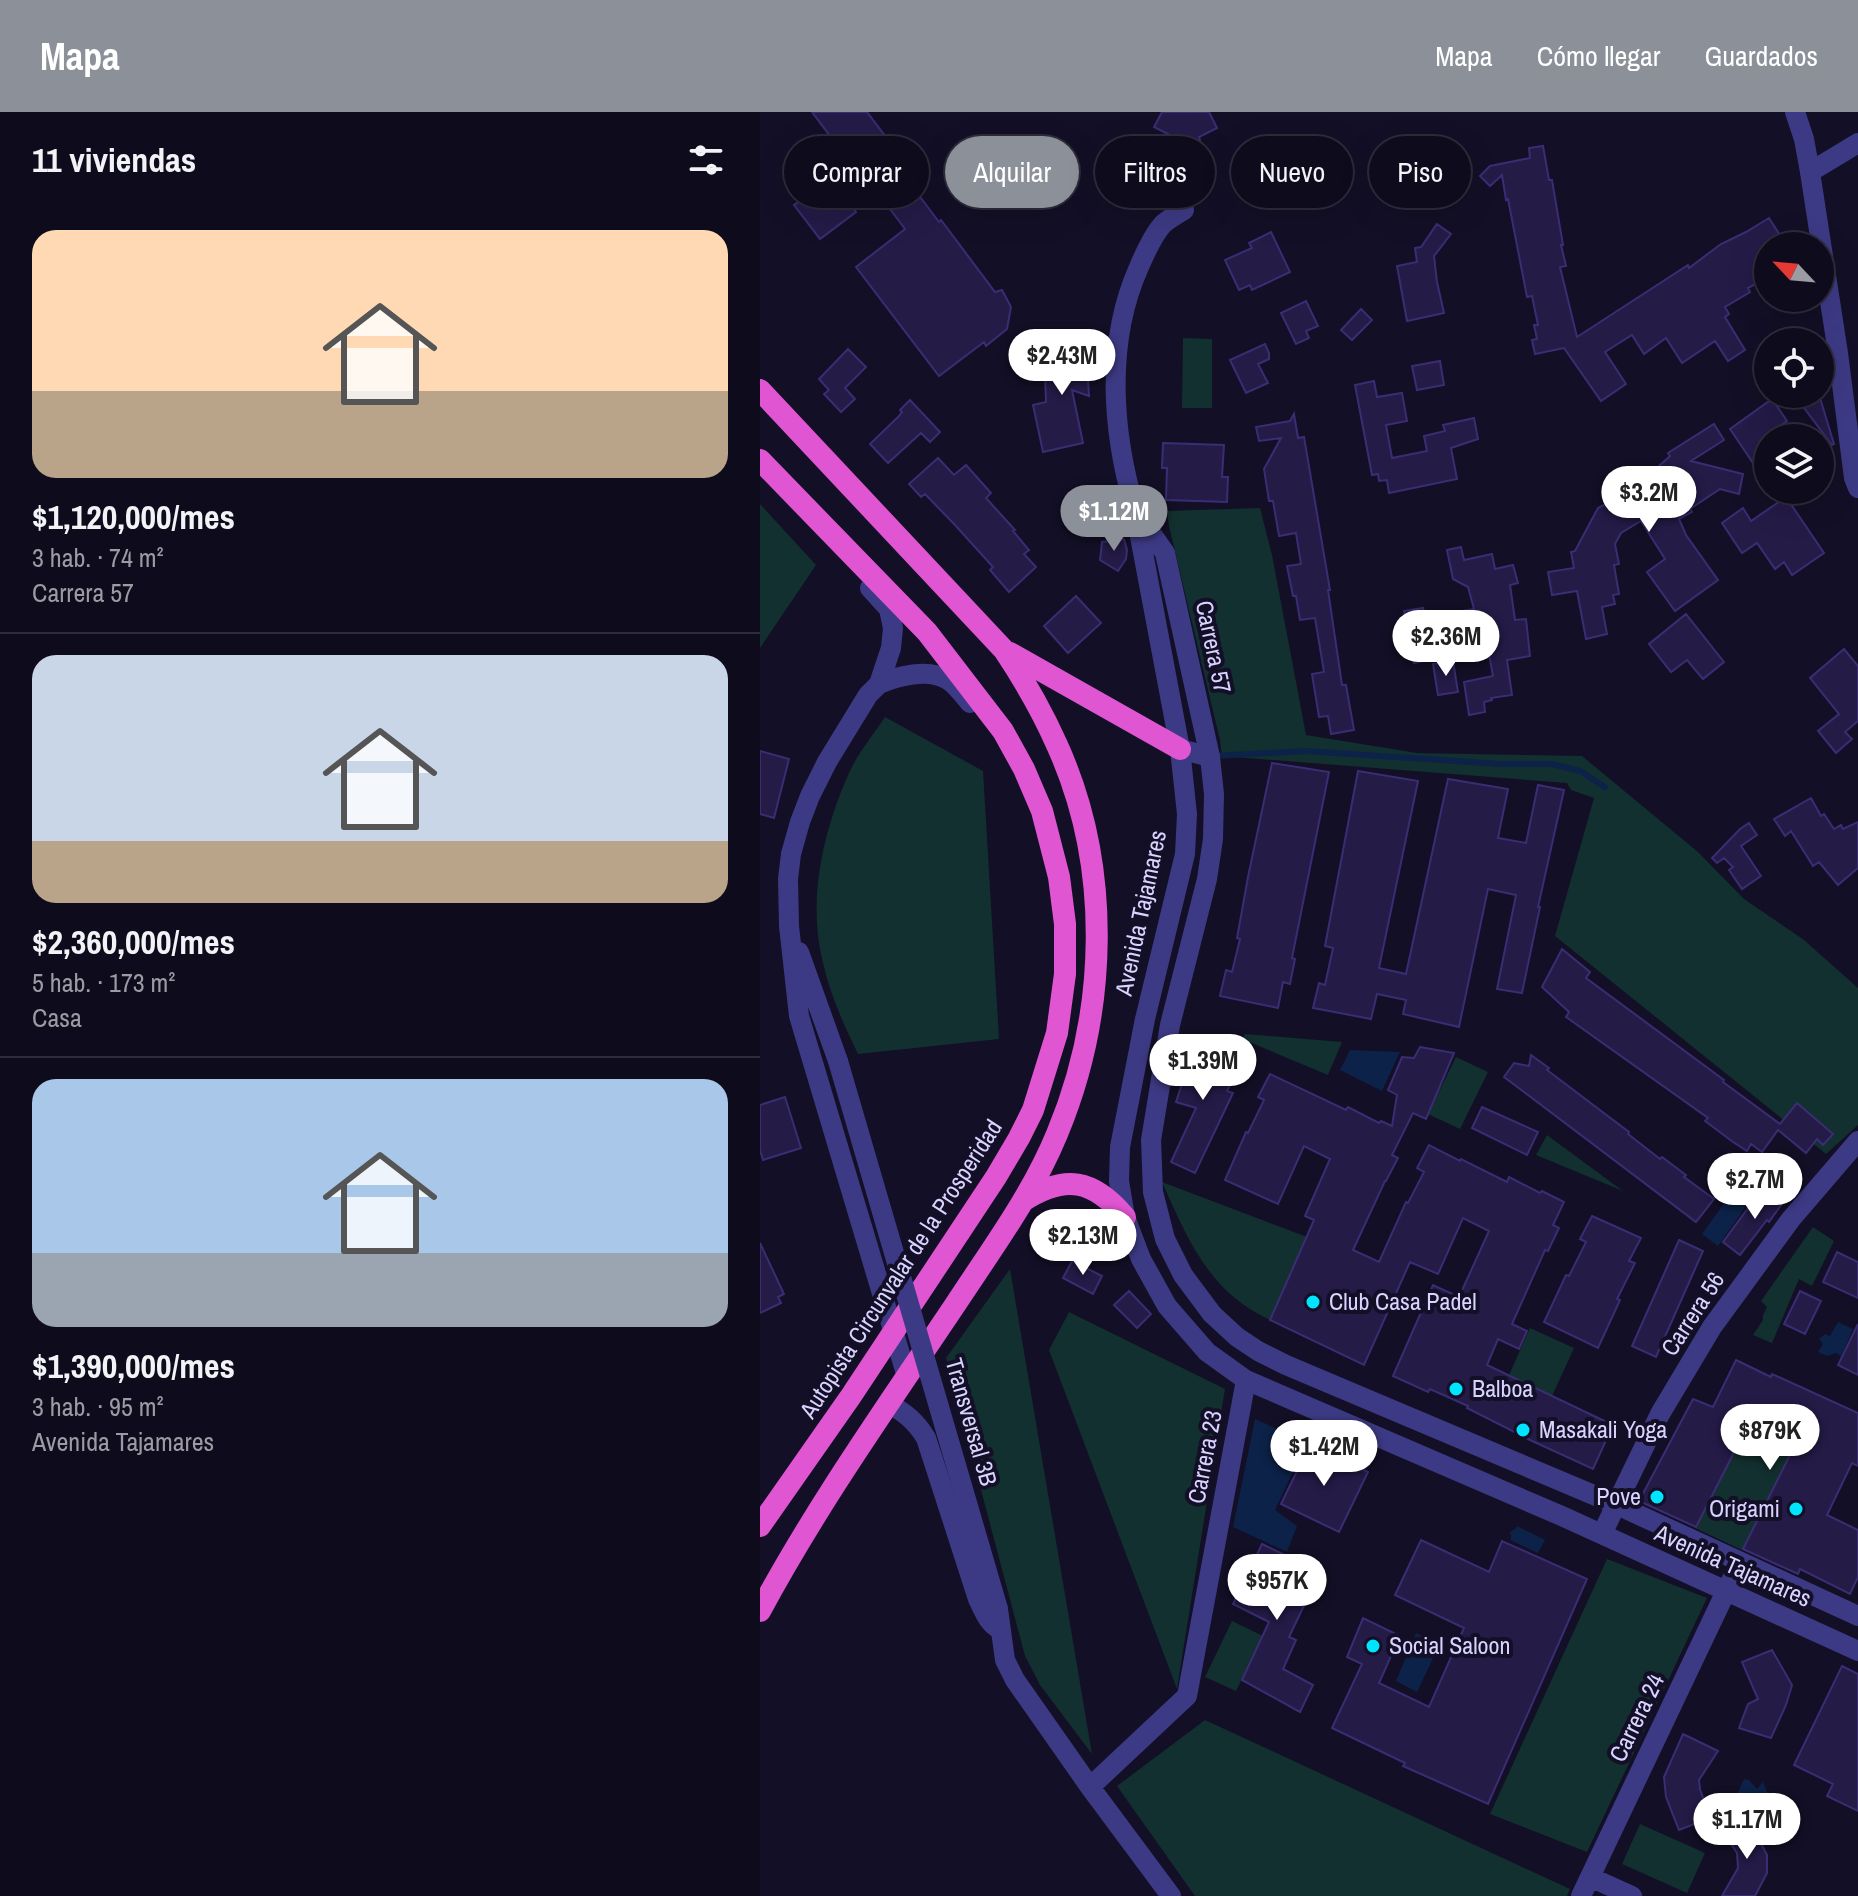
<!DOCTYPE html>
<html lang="es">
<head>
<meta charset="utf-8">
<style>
  body { margin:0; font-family:"Archivo Narrow",sans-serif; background:#171425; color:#f1f3f6; height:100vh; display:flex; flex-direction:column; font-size:30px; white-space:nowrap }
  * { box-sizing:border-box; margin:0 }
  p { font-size:26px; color:#9b9ba3 }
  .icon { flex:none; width:44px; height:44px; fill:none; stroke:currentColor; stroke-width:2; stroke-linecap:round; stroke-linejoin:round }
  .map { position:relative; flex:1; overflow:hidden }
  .details { display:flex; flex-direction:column; background:#0e0b1c; width:760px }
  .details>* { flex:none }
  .top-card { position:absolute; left:24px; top:24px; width:760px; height:72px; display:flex; gap:16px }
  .needle { width:52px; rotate:296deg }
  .tools { position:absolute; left:994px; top:120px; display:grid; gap:16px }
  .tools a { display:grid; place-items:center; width:80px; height:80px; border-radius:50%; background:#0e0b1c; box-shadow:0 8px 32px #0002,0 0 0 2px #2e2b3b; font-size:40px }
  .price { position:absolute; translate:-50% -68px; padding:0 18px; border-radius:28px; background:#fff; color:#222; font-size:26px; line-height:52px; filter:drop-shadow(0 2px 4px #0008) }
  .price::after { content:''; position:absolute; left:50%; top:48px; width:24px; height:18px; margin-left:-12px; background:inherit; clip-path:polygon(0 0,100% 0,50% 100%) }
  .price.on { background:#8c9099; color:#fff }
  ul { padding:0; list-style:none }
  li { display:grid; align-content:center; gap:16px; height:424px; padding:0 32px }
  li+li { border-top:2px solid #2e2b3b }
  li span { display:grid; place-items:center; height:248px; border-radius:24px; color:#555 }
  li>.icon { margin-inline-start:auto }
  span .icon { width:144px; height:144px; fill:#fffc; stroke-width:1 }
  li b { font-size:34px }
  h2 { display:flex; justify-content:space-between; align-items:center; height:96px; padding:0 32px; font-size:34px }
  .chip { padding:0 28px; border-radius:36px; background:#0e0b1c; box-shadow:0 8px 32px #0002,0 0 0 2px #2e2b3b; font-size:28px; line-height:72px }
  .chip.on { background:#8c9099; color:#fff }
  header { display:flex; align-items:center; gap:48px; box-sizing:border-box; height:112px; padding:0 40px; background:#8c9099; color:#fff }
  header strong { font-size:38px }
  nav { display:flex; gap:44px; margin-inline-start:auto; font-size:28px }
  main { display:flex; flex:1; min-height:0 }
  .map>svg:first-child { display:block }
  .green { fill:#12302f }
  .water { fill:#0c2248 }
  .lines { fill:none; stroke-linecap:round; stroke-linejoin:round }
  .stream { stroke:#0c2248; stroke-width:6 }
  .building { fill:#241b47; stroke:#3b2d73; stroke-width:2 }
  .minor { stroke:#3d3a85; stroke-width:20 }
  .tertiary { stroke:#3d3a85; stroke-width:20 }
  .trunk { stroke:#e055d1; stroke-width:22 }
  .minor-bridge { stroke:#3d3a85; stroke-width:20 }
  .poi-dot { fill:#00e5ff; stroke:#130f26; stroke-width:3 }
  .labels { text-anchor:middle; stroke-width:8; stroke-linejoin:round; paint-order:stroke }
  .street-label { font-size:24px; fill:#d9d4ff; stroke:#130f26 }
  .poi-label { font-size:24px; fill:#d9d4ff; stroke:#130f26; text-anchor:start }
</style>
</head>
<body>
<header>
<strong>Mapa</strong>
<nav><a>Mapa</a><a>Cómo llegar</a><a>Guardados</a></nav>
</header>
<main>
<section class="details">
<h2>11 viviendas<svg class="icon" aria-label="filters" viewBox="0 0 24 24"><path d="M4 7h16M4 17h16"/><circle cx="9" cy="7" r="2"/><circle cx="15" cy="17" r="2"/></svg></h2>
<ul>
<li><span style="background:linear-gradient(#ffd9b3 65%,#b9a48a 0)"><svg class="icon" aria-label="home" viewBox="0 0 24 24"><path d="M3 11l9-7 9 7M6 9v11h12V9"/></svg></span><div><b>$1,120,000/mes</b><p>3 hab. · 74 m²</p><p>Carrera 57</p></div></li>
<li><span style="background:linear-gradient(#c9d6e8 75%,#b9a48a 0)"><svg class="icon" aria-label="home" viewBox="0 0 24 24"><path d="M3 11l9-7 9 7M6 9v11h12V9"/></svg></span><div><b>$2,360,000/mes</b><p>5 hab. · 173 m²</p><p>Casa</p></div></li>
<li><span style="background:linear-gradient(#a9c7e8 70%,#9aa5b1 0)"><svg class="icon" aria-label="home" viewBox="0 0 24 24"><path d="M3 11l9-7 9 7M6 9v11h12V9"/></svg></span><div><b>$1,390,000/mes</b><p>3 hab. · 95 m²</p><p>Avenida Tajamares</p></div></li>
</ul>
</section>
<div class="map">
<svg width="1098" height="1784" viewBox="0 0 1098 1784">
  <rect width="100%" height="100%" fill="#130f26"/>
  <path class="green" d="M 423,226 L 452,227 L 452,296 L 422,296 Z
    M 0,392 L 56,453 L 0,536 Z
    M 500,396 L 512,443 L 546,623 L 657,641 L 822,644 L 938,740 L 984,787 L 1044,828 L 1098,876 L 1098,1013 L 1066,1042 L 795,824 L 834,686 L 811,678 L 807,671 L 462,644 L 460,628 L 409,414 L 407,399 Z
    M 125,605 L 223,659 L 239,927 L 98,942 C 84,913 70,883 63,851 C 47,789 63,719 89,661 C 98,641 113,623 125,605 Z
    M 485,922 L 582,930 L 568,963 L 482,927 Z
    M 696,945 L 728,960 L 700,1017 L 668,1002 Z
    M 787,1023 L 863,1079 L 776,1043 Z
    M 402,1070 L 547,1125 L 510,1208 C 449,1180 428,1128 402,1070 Z
    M 1053,1115 L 1074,1129 L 1052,1174 L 1039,1167 L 1012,1231 L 993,1223 L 1003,1208 L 1003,1203 L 1007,1195 L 1001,1189 Z
    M 250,1157 L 332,1642 L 280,1573 L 265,1544 L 186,1246 Z
    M 309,1200 L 465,1277 L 417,1577 L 289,1238 Z
    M 770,1216 L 814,1236 L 792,1284 L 749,1263 Z
    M 989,1311 L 1035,1332 L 982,1438 L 935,1416 Z
    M 847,1447 L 947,1486 L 827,1740 L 730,1702 Z
    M 472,1509 L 503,1524 L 476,1579 L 445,1565 Z
    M 445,1608 L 810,1777 L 807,1784 L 435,1784 L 357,1674 Z
    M 880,1712 L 945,1741 L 927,1781 L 862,1752 Z"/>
  <path class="water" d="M 590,938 L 640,940 L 622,979 L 580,958 Z
    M 973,1079 L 989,1090 L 958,1134 L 942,1122 Z
    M 1078,1210 L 1093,1217 L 1081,1244 L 1076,1241 L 1067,1244 L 1058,1240 L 1063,1232 L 1059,1227 L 1065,1222 L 1070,1224 Z
    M 495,1307 L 547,1330 L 515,1398 L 537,1414 L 527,1440 L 473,1415 Z
    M 757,1414 L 785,1428 L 778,1441 L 750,1428 L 751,1425 L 750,1420 L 755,1417 Z
    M 656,1521 L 680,1532 L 657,1580 L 636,1569 Z
    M 984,1667 L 989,1668 L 997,1677 L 1003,1670 L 1010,1687 L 982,1698 L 977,1682 Z"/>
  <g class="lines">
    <path class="stream" d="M 455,644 L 546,639 L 740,652 L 792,652 L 820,659 L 845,675"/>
  </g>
  <path class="building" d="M 52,0 L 107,0 L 132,33 L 97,60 Z
    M 402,0 L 449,0 L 457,16 L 439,25 L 440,28 L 425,36 L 422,29 L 394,15 Z
    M 783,34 L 789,68 L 792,68 L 803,133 L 801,133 L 806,154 L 800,155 L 817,225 L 928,153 L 929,156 L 961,132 L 986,120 L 1009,106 L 1027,134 L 1008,134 L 1008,161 L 1001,165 L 1003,168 L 988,176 L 990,180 L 965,195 L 969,202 L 965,205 L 985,238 L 968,249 L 955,229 L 922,251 L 906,226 L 884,242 L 872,223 L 845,240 L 866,272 L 841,289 L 804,236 L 775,242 L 772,228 L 777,227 L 774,213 L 778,213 L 772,184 L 767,185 L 748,87 L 746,88 L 742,63 L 730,74 L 720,64 L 730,54 L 770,46 L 769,36 Z
    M 152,74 L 179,110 L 181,108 L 235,180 L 242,178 L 251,195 L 247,217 L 226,234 L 224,230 L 179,264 L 96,155 L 145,117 L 127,93 Z
    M 52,80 L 62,94 L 81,80 L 96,100 L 60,127 L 34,93 Z
    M 677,112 L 691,122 L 674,144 L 677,170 L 684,201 L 647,209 L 637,154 L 657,150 L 655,136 L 661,135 Z
    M 511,120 L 530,160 L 492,178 L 490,173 L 479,178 L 465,148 L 492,136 L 489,131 Z
    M 546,189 L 558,214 L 546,219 L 549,226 L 536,232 L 521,201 Z
    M 601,197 L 612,208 L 592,228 L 581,218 Z
    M 505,232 L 509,241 L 509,247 L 498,252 L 508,271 L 486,281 L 470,248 Z
    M 326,234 L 329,284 L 312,278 L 323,331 L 283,340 L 273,293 L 286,290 L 284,237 Z
    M 88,237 L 106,255 L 85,276 L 95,287 L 81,300 L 64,282 L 69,278 L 59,267 Z
    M 680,249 L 684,273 L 657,278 L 652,254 Z
    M 614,269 L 617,285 L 642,281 L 647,309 L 626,313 L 632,346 L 667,339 L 664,324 L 685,319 L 683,313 L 714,306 L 718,327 L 691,336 L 697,367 L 629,381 L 627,368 L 619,369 L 618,362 L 612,363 L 595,273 Z
    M 1053,283 L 1057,289 L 1060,286 L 1074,332 L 1072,333 L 1041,292 Z
    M 1012,287 L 1027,309 L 1001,328 L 1008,340 L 993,351 L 970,317 Z
    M 150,288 L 180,320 L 170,330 L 161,321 L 128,351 L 110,332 L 138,305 L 142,300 L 140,298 Z
    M 534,302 L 538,326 L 544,325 L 570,478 L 568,478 L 582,573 L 586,573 L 594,618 L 571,622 L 568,604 L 559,605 L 552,562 L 564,560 L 555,506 L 540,508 L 536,484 L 533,484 L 527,454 L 541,452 L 536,421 L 519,424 L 513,389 L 509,389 L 504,357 L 521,326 L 499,329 L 496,315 L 530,309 Z
    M 954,312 L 964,328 L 931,349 L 983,362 L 979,382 L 960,377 L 930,397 L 932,400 L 919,407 L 926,423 L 958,468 L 915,499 L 887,460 L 905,447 L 881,409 L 861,421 L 855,432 L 859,452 L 854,453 L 859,482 L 853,483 L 855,492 L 842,495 L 847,522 L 826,527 L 817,479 L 792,483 L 788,460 L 814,456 L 811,440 L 815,439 L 838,396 L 890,368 L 887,365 L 910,344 L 908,341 Z
    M 403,331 L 464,333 L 462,365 L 468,365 L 467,390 L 406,388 L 407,356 L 402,356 Z
    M 178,346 L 194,363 L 206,353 L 231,381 L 226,386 L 255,418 L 253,419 L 269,438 L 264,442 L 276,455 L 249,480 L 230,458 L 233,455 L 195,413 L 165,382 L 161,385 L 149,372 Z
    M 1026,385 L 1064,441 L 1032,463 L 1024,450 L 1015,457 L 997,431 L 982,441 L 962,411 L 983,396 L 991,409 Z
    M 364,427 L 367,438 L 366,447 L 358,459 L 340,448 L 342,430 Z
    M 701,435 L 704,448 L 732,442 L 735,457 L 753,453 L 758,471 L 750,473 L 755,508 L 766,507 L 770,544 L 747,548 L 752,583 L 731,586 L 732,588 L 724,590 L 725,600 L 709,603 L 704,570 L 733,564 L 724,516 L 702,522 L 697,500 L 714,497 L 708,475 L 693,467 L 687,438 Z
    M 316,484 L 341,511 L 308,541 L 284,514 Z
    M 663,496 L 674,547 L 654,551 L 644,499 Z
    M 926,502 L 964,550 L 943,567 L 927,548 L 911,560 L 889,532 Z
    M 1084,537 L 1098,554 L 1098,609 L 1085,620 L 1092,627 L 1076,641 L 1058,619 L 1079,602 L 1050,566 Z
    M 693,549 L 698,580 L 678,583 L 673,552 Z
    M 0,639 L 29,647 L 14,706 L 0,702 Z
    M 512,651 L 569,660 L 532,846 L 535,847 L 530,872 L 523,870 L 518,896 L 460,884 L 466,858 L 472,860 L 480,827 L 477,826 L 488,765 Z
    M 598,659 L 658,669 L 619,856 L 646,862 L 688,667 L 748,677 L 738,726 L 766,731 L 778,673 L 804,678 L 778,795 L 780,795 L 762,881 L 737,877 L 756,783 L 728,777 L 699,915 L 643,902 L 646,888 L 617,882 L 611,907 L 553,896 L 559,871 L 565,873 L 573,836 L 565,834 Z
    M 1051,686 L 1061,704 L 1064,702 L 1074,717 L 1081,713 L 1083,717 L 1098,710 L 1098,756 L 1078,773 L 1059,750 L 1053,754 L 1031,719 L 1025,724 L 1014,707 Z
    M 989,711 L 997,723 L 981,734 L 1001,764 L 982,777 L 969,758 L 973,755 L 964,746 L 957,751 L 952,746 L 980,717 Z
    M 802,837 L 830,860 L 826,866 L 964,968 L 963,970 L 1020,1012 L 1037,991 L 1073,1022 L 1063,1033 L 1057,1027 L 1046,1041 L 1018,1018 L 1002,1040 L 991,1032 L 987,1039 L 973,1030 L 945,1009 L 948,1006 L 806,905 L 809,900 L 782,875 Z
    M 434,926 L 451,930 L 449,941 L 478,956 L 467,979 L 473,981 L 435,1061 L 411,1050 L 436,996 L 416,990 L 427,956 Z
    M 660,935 L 694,941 L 666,1007 L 653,1001 L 632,1043 L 638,1046 L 626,1069 L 625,1069 L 593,1138 L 619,1150 L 646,1090 L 648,1091 L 664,1060 L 657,1056 L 669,1033 L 700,1049 L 701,1047 L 747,1070 L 749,1065 L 780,1081 L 782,1079 L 804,1090 L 793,1113 L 799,1116 L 788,1139 L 785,1138 L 752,1212 L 767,1219 L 759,1237 L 738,1227 L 727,1253 L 853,1313 L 833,1357 L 770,1328 L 707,1296 L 708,1294 L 670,1277 L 668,1280 L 633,1264 L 673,1173 L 699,1185 L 729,1119 L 703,1106 L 678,1162 L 650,1150 L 604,1253 L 510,1208 L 554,1108 L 545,1104 L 570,1047 L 544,1034 L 518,1092 L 465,1068 L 486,1020 L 488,1021 L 504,988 L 498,985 L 510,962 L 586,998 L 588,995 L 619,1011 L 621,1009 L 632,1014 L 637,983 L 628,978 L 642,945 L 654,946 Z
    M 771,943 L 789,956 L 787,958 L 869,1020 L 868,1022 L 900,1047 L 902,1045 L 926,1063 L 924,1065 L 954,1087 L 936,1110 L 744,965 L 754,951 L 769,954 Z
    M 25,985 L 41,1036 L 3,1048 L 0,1038 L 0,993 Z
    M 722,995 L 778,1020 L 767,1043 L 712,1016 Z
    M 1018,1073 L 1029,1082 L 1009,1110 L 1007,1108 L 980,1143 L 963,1130 L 988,1096 L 994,1100 Z
    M 832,1104 L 881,1126 L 869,1149 L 875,1151 L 857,1187 L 860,1188 L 838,1236 L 784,1210 L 806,1163 L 809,1164 L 826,1130 L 820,1127 Z
    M 919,1128 L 943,1139 L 896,1245 L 872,1234 Z
    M 0,1131 L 24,1182 L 18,1185 L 21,1191 L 0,1201 Z
    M 1077,1140 L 1098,1150 L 1098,1186 L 1063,1170 Z
    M 312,1149 L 342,1164 L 333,1182 L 303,1166 Z
    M 369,1179 L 391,1202 L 377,1216 L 354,1193 Z
    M 1040,1179 L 1061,1189 L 1045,1222 L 1024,1212 Z
    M 1098,1212 L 1098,1263 L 1078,1253 Z
    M 976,1248 L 1011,1265 L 1012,1262 L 1098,1301 L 1098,1354 L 1092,1351 L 1067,1403 L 1098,1418 L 1098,1465 L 1090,1482 L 1040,1457 L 1038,1462 L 983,1437 L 1037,1329 L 991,1307 L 936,1415 L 879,1389 L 933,1287 L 953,1295 Z
    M 550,1332 L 608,1360 L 579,1420 L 521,1392 Z
    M 661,1428 L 729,1460 L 742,1429 L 827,1467 L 728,1692 L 643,1654 L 645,1651 L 572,1616 L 602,1552 L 587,1545 L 603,1506 L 640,1524 L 619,1571 L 669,1595 L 704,1516 L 635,1483 Z
    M 502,1432 L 560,1460 L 529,1525 L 536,1528 L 523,1557 L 553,1573 L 540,1600 L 482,1568 L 509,1510 L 473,1492 Z
    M 1012,1538 L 1032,1573 L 1026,1593 L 1011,1626 L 979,1616 L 988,1592 L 998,1587 L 982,1550 Z
    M 1082,1554 L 1098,1562 L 1098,1699 L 1067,1684 L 1073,1672 L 1034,1653 Z
    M 923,1622 L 958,1639 L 939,1668 L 940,1677 L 950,1706 L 919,1718 L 906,1685 L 904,1665 Z
    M 988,1706 L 1007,1743 L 1007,1761 L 995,1784 L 962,1784 L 978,1756 L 977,1741 L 964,1721 Z"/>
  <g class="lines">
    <path class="minor" d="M 1035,0 L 1044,27 L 1050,60
      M 379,404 L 405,441 L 450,645
      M 110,476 L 129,497 L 133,516 L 131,536 L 119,572 L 108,583 L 67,650 L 50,684 L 40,710 L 31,742 L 28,767 L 29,814 L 39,904 L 147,1265
      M 119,572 C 138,564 168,556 188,568 C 196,573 204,584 210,591
      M 420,637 L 375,398 C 352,320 345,231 379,155 C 385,141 393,123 403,112 C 409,107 417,102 424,98
      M 39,840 L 78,949
      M 129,1292 C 146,1301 156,1310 166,1326 L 218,1487 C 224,1499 228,1512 241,1518
      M 842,1422 L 900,1302 L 952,1215 L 1031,1107 L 1098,1029
      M 238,1497 L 245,1548 L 255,1568 L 330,1675 L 411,1784
      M 330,1675 L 427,1584 L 486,1268
      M 830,1765 L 872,1784
      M 821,1784 L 980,1450"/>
    <path class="tertiary" d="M 1098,31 L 1050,60 L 1078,241 L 1094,366 L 1098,376
      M 1098,1504 L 855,1392 L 526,1253 L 498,1239 L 477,1225 L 452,1202 L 423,1163 L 405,1127 L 393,1080 L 391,1028 L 410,913 L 447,767 L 453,727 L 454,682 L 450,645 L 420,637 L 427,702 L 425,742 L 385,907 L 360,1035 L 359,1069 L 365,1105 L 381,1147 L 407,1194 L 447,1240 L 486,1268 L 804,1405 L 1098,1539"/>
    <path class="trunk" d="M 0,278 L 244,538 C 264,568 282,599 297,633 C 352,754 348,900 297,1022 C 272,1083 231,1138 195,1193 C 128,1293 57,1393 0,1499
      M 0,348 L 167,520 L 243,619 L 264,657 L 282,699 L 299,765 L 305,812 L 305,862 L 297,921 L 273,998 L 259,1026 L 236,1065 L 91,1284 L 0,1414
      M 250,541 L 420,637
      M 263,1089 C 305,1062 333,1067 365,1105"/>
    <path class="minor-bridge" d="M 78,949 L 238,1497"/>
  </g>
  <g class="poi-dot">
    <circle cx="553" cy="1190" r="8"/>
    <circle cx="696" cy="1277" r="8"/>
    <circle cx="763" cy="1318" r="8"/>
    <circle cx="897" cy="1385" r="8"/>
    <circle cx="1036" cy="1397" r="8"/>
    <circle cx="613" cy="1534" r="8"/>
  </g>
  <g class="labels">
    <g class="street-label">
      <text transform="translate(453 535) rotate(78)" y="8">Carrera 57</text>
      <text transform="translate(381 801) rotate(-78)" y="8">Avenida Tajamares</text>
      <text transform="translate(141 1157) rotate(-57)" y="8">Autopista Circunvalar de la Prosperidad</text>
      <text transform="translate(933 1202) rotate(-57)" y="8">Carrera 56</text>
      <text transform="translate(211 1310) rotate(74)" y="8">Transversal 3B</text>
      <text transform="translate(445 1345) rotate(-79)" y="8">Carrera 23</text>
      <text transform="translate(973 1454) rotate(24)" y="8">Avenida Tajamares</text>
      <text transform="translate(877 1606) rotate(-64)" y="8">Carrera 24</text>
    </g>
    <g class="poi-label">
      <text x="569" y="1198">Club Casa Padel</text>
      <text x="712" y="1285">Balboa</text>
      <text x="779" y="1326">Masakali Yoga</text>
      <text x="881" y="1393" text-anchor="end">Pove</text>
      <text x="1020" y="1405" text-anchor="end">Origami</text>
      <text x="629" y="1542">Social Saloon</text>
    </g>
  </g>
</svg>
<div class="tools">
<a><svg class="needle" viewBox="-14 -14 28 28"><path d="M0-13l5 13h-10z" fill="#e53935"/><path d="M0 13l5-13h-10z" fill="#9b9ba3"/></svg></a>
<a><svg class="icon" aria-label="locate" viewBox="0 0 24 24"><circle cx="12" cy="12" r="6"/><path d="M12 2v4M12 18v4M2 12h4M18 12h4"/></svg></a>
<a><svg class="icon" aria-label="layers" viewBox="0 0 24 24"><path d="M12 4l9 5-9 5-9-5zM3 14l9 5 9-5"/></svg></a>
</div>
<b class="price" style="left:302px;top:285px">$2.43M</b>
<b class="price" style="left:889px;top:422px">$3.2M</b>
<b class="price on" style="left:354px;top:441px">$1.12M</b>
<b class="price" style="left:686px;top:566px">$2.36M</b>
<b class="price" style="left:443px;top:990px">$1.39M</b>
<b class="price" style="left:995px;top:1109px">$2.7M</b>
<b class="price" style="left:323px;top:1165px">$2.13M</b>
<b class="price" style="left:1010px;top:1360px">$879K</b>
<b class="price" style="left:564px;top:1376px">$1.42M</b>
<b class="price" style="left:517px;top:1510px">$957K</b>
<b class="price" style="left:987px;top:1749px">$1.17M</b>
<div class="top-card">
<a class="chip">Comprar</a>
<a class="chip on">Alquilar</a>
<a class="chip">Filtros</a>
<a class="chip">Nuevo</a>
<a class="chip">Piso</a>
</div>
</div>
</main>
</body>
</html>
